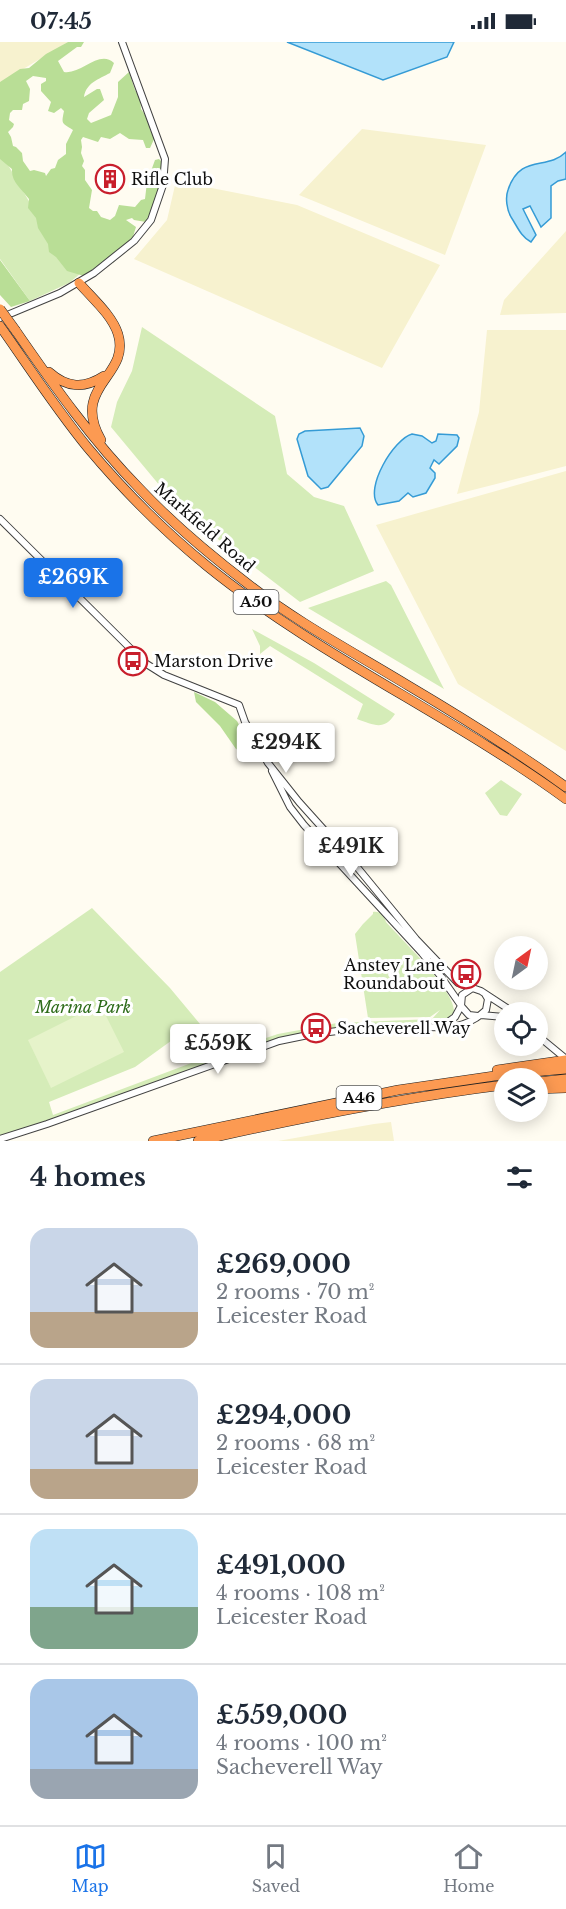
<!DOCTYPE html>
<html lang="en">
<head>
<meta charset="utf-8">
<style>
  body { margin:0; font-family:"Libre Baskerville",serif; background:#f2f2f3; color:#1f2937; height:100vh; display:flex; flex-direction:column; font-size:22px; white-space:nowrap }
  * { box-sizing:border-box; margin:0 }
  p { font-size:20px; color:#747a83 }
  .icon { flex:none; width:33px; height:33px; fill:none; stroke:currentColor; stroke-width:2; stroke-linecap:round; stroke-linejoin:round }
  .map { position:relative; height:1099px; overflow:hidden }
  .side { display:flex; flex-direction:column; background:#fff; flex:1 }
  .side>* { flex:none }
  .needle { width:39px; rotate:33deg }
  .controls { position:absolute; left:494px; top:894px; display:grid; gap:12px }
  .controls a { display:grid; place-items:center; width:54px; height:54px; border-radius:50%; background:#fff; box-shadow:0 3px 15px #0003; font-size:30px }
  .price { position:absolute; translate:-50% -51px; padding:0 14px; border-radius:6px; background:#fff; color:#222; font-size:20px; line-height:39px; filter:drop-shadow(0 2px 3px #0008) }
  .price::after { content:''; position:absolute; left:50%; top:36px; width:18px; height:14px; margin-left:-9px; background:inherit; clip-path:polygon(0 0,100% 0,50% 100%) }
  .price.on { background:#1a73e8; color:#fff }
  ul { padding:0; list-style:none }
  li { display:flex; align-items:center; gap:18px; height:150px; padding:0 30px }
  li+li { border-top:2px solid #e0e1e3 }
  li span { display:grid; place-items:center; flex:none; width:168px; height:120px; border-radius:18px; color:#555 }
  li>.icon { margin-inline-start:auto }
  span .icon { width:72px; height:72px; fill:#fffc; stroke-width:1 }
  li b { font-size:26px }
  h2 { display:flex; justify-content:space-between; align-items:center; height:72px; padding:0 30px; font-size:26px }
  .status { display:flex; justify-content:space-between; align-items:center; height:42px; padding:0 30px; background:#fff; direction:ltr }
  .status svg { height:16px; fill:currentColor }
  .dock { display:flex; justify-content:space-around; align-items:center; height:84px; border-top:2px solid #e0e1e3; background:#fff; font-size:16px; color:#747a83 }
  .dock a { display:grid; justify-items:center; gap:3px }
  .dock .on { color:#1a73e8 }
  .map>svg:first-child { display:block }
  .farmland { fill:#f7f2cf }
  .green { fill:#d5ecb8 }
  .forest { fill:#b9de96; fill-rule:evenodd }
  .pitch { fill:#e6f3ca }
  .water { fill:#b2e2fa; stroke:#359bd5; stroke-width:1.5 }
  .lines { fill:none; stroke-linecap:round; stroke-linejoin:round }
  .minor-casing { stroke:#424242; stroke-width:8 }
  .highway-casing { stroke:#202020; stroke-width:10 }
  .minor { stroke:#fff; stroke-width:6 }
  .highway { stroke:#fc9a52; stroke-width:9 }
  .highway-bridge-casing { stroke:#202020; stroke-width:10; stroke-linecap:butt }
  .highway-bridge { stroke:#fc9a52; stroke-width:9 }
  .labels { text-anchor:middle; stroke-width:6; stroke-linejoin:round; paint-order:stroke }
  .shield { fill:#fff; stroke:#575757; stroke-width:1.5 }
  .shield-label { font-size:15px; font-weight:bold; fill:#0f0f0f }
  .poi-label { font-size:16px; fill:#0f0f0f; stroke:#fff; text-anchor:start }
  .street-label { font-size:16px; fill:#0f0f0f; stroke:#fff }
  .park-label { font-size:16px; font-style:italic; fill:#2e6c1b; stroke:#fff }
</style>
</head>
<body>
<div class="status"><b>07:45</b><svg viewBox="0 0 49 12"><path d="M0 12V9h3v3zM5 12V6h3v6zM10 12V3h3v9zM15 12V0h3v12zM26 1h20v11H26zM47 4h2v5h-2z"/></svg></div>
<div class="map">
<svg width="566" height="1099" viewBox="0 0 566 1099">
  <rect width="100%" height="100%" fill="#fffcf1"/>
  <path class="farmland" d="M 0,0 L 68,0 L 0,41 Z
    M 362,87 L 486,103 L 445,213 L 299,153 Z
    M 176,139 L 297,163 L 440,223 L 382,326 L 134,217 L 167,178 Z
    M 566,189 L 566,271 L 500,273 L 504,258 Z
    M 487,288 L 566,288 L 566,424 L 457,452 L 479,370 Z
    M 566,429 L 566,709 L 458,642 L 376,483 Z
    M 391,1080 L 394,1099 L 278,1099 L 374,1082 Z"/>
  <path class="green" d="M 0,109 L 46,189 L 81,231 L 69,241 L 30,259 L 0,217 Z
    M 142,285 L 275,374 L 287,432 L 314,455 L 344,464 L 374,529 L 300,560 L 180,468 L 111,385 L 117,360 L 132,329 Z
    M 386,539 L 391,543 L 444,647 L 308,566 Z
    M 252,587 L 314,621 L 395,672 C 384,689 374,683 357,677 L 363,662 L 270,604 L 260,612 L 260,604 Z
    M 501,738 L 522,752 L 507,774 L 500,773 L 485,751 Z
    M 92,866 L 170,946 L 200,982 L 175,996 L 135,1025 L 49,1060 L 53,1073 L 194,1020 L 278,992 L 337,981 L 432,977 L 440,968 L 430,975 L 368,976 L 355,892 L 363,882 L 373,872 L 373,870 C 381,869 384,874 386,880 C 401,897 456,949 454,970 L 446,979 L 435,982 L 348,984 L 279,996 L 54,1077 L 0,1094 L 0,930 Z"/>
  <path class="forest" d="M 68,0 L 84,0 L 81,5 L 77,5 L 58,19 L 64,30 C 81,33 99,7 114,21 L 110,31 C 99,37 86,41 84,55 L 97,47 L 100,47 L 104,58 L 89,71 L 87,77 L 91,81 L 111,73 L 118,55 L 118,40 L 129,30 L 135,48 L 140,55 L 141,67 L 148,77 L 150,88 L 155,95 L 150,106 L 146,106 L 143,98 L 129,97 L 120,91 L 110,97 L 101,95 L 98,100 L 83,95 L 81,98 L 82,105 L 81,111 L 84,119 L 82,124 L 85,128 L 85,138 L 92,148 L 89,166 L 93,169 L 97,169 L 101,175 L 110,178 L 115,174 L 119,163 L 135,165 L 141,158 L 145,157 L 147,140 L 155,118 L 159,117 L 164,122 L 157,154 L 146,180 L 134,178 L 132,176 L 126,178 L 136,185 L 132,198 L 113,221 L 108,219 L 99,223 L 84,234 L 67,229 L 56,215 L 49,210 L 48,202 L 38,186 L 36,176 L 28,166 L 29,157 C 22,147 11,140 12,127 L 0,117 L 0,40 L 20,27 L 29,26 L 46,12 ZM 33,34 L 46,36 L 46,39 L 41,42 L 41,49 L 51,60 L 48,69 L 54,71 L 61,66 L 64,69 C 61,83 62,81 73,88 L 66,102 L 66,112 L 58,118 L 55,126 L 51,127 L 46,134 L 45,131 L 34,128 L 30,129 L 23,119 L 22,111 L 16,105 L 13,104 L 11,95 L 8,90 L 13,85 L 14,82 L 9,78 L 10,71 L 13,68 L 22,68 L 23,62 L 29,59 L 30,47 L 26,39 Z
    M 0,218 L 30,259 L 11,265 L 0,253 Z
    M 194,650 L 215,660 L 237,679 L 248,700 L 243,710 L 236,707 L 220,684 L 196,660 Z"/>
  <path class="pitch" d="M 100,962 L 124,1010 L 51,1046 L 28,998 Z"/>
  <path class="water" d="M 287,0 L 454,0 L 447,15 L 383,38 Z
    M 566,110 L 566,137 L 558,139 L 551,144 L 551,176 L 541,185 L 530,164 L 523,167 L 536,193 L 531,200 C 521,195 517,184 511,175 C 507,168 505,156 508,148 C 520,111 547,129 566,110 Z
    M 360,386 L 364,394 L 362,404 L 328,445 L 321,447 L 308,434 L 297,397 L 299,392 L 305,389 Z
    M 412,392 L 422,394 L 432,401 L 436,399 L 438,392 L 457,393 L 459,396 L 457,404 L 439,422 L 434,418 L 430,426 L 435,431 L 435,436 L 426,451 L 413,455 L 408,451 L 399,459 L 378,463 C 364,446 394,397 412,392 Z"/>
  <g class="lines">
    <g class="minor-casing">
      <path id="minor" d="M 0,276 L 60,251 L 94,231 L 134,199 L 151,178 L 163,143 L 165,117 L 122,0
        M 0,477 L 145,621 L 164,633 L 239,663 L 245,680 L 268,721 L 299,760 L 352,819 L 416,897 L 458,941 L 481,949 L 513,970
        M 272,729 L 290,765 L 304,783 L 422,911 L 439,932 L 460,962
        M 471,947 L 462,953 L 461,964 L 469,973 L 478,974
        M 481,973 L 504,975
        M 441,985 L 455,975 L 461,964
        M 537,993 L 566,1017
        M 0,1097 L 47,1082 L 279,999 L 313,992 L 362,986 L 451,985 C 465,983 476,978 486,968 L 488,957 L 485,952"/>
    </g>
    <g class="highway-casing">
      <path id="highway" d="M 79,241 C 92,256 112,273 118,292 C 131,335 70,343 101,398
        M 0,284 C 29,325 56,367 88,406 C 124,449 164,489 207,524 C 318,614 451,673 566,757
        M 16,289 C 54,344 92,398 139,446 C 172,481 210,513 248,542 C 298,581 355,611 409,644 C 463,676 516,709 566,745
        M 49,330 C 67,346 84,347 104,334
        M 497,1028 L 566,1018
        M 537,1040 L 566,1037
        M 537,1047 L 566,1046
        M 153,1099 L 398,1048 L 501,1033 L 566,1027
        M 198,1099 C 299,1076 401,1056 504,1043"/>
    </g>
    <use href="#minor" class="minor"/>
    <use href="#highway" class="highway"/>
    <g class="highway-bridge-casing">
      <path id="highway-bridge" d="M 0,267 L 16,289"/>
    </g>
    <use href="#highway-bridge" class="highway-bridge"/>
  </g>
  <defs>
    <g id="building-ring" transform="scale(1.5)"><circle r="9.5" fill="#fff" stroke="#c81e2c" stroke-width="1.5"/><path d="M-4-6H4V6H1V3H-1V6H-4ZM-2.5-4.3h1.7v1.8h-1.7ZM.8-4.3h1.7v1.8H.8ZM-2.5-1h1.7V.8h-1.7ZM.8-1h1.7V.8H.8Z" fill="#c81e2c"/></g>
    <g id="bus-ring" transform="scale(1.5)"><circle r="9.5" fill="#fff" stroke="#c81e2c" stroke-width="1.5"/><path d="M-5-6H5V4H4V6H2V4H-2V6H-4V4H-5ZM-3.5-4V0h7V-4ZM-3.5 1.2v1.5H-2V1.2ZM2 1.2v1.5H3.5V1.2Z" fill="#c81e2c"/></g>
  </defs>
  <g fill-rule="evenodd">
    <use href="#building-ring" x="110" y="137"/>
    <use href="#bus-ring" x="133" y="619"/>
    <use href="#bus-ring" x="466" y="932"/>
    <use href="#bus-ring" x="316" y="986"/>
  </g>
  <g class="labels">
    <g class="shield">
      <rect x="233.5" y="548" width="45" height="24" rx="4.5"/>
      <rect x="336.5" y="1044" width="45" height="24" rx="4.5"/>
    </g>
    <g class="shield-label">
      <text x="256" y="565">A50</text>
      <text x="359" y="1061">A46</text>
    </g>
    <g class="poi-label">
      <text x="131" y="143">Rifle Club</text>
      <text x="154" y="625">Marston Drive</text>
      <text x="445" y="929" text-anchor="end">Anstey Lane<tspan x="445" dy="18">Roundabout</tspan></text>
      <text x="337" y="992">Sacheverell Way</text>
    </g>
    <g class="street-label">
      <text transform="translate(205 485) rotate(41)" y="6">Markfield Road</text>
    </g>
    <g class="park-label">
      <text x="83" y="971">Marina Park</text>
    </g>
  </g>
</svg>
<div class="controls">
<a><svg class="needle" viewBox="-14 -14 28 28"><path d="M0-13l5 13h-10z" fill="#e53935"/><path d="M0 13l5-13h-10z" fill="#747a83"/></svg></a>
<a><svg class="icon" aria-label="locate" viewBox="0 0 24 24"><circle cx="12" cy="12" r="6"/><path d="M12 2v4M12 18v4M2 12h4M18 12h4"/></svg></a>
<a><svg class="icon" aria-label="layers" viewBox="0 0 24 24"><path d="M12 4l9 5-9 5-9-5zM3 14l9 5 9-5"/></svg></a>
</div>
<b class="price on" style="left:73px;top:567px">£269K</b>
<b class="price" style="left:286px;top:732px">£294K</b>
<b class="price" style="left:351px;top:836px">£491K</b>
<b class="price" style="left:218px;top:1033px">£559K</b>
</div>
<section class="side">
<h2>4 homes<svg class="icon" aria-label="filters" viewBox="0 0 24 24"><path d="M4 7h16M4 17h16"/><circle cx="9" cy="7" r="2"/><circle cx="15" cy="17" r="2"/></svg></h2>
<ul>
<li><span style="background:linear-gradient(#c9d6e8 70%,#b9a48a 0)"><svg class="icon" aria-label="home" viewBox="0 0 24 24"><path d="M3 11l9-7 9 7M6 9v11h12V9"/></svg></span><div><b>£269,000</b><p>2 rooms · 70 m²</p><p>Leicester Road</p></div></li>
<li><span style="background:linear-gradient(#c9d6e8 75%,#b9a48a 0)"><svg class="icon" aria-label="home" viewBox="0 0 24 24"><path d="M3 11l9-7 9 7M6 9v11h12V9"/></svg></span><div><b>£294,000</b><p>2 rooms · 68 m²</p><p>Leicester Road</p></div></li>
<li><span style="background:linear-gradient(#bfe0f5 65%,#7fa58c 0)"><svg class="icon" aria-label="home" viewBox="0 0 24 24"><path d="M3 11l9-7 9 7M6 9v11h12V9"/></svg></span><div><b>£491,000</b><p>4 rooms · 108 m²</p><p>Leicester Road</p></div></li>
<li><span style="background:linear-gradient(#a9c7e8 75%,#9aa5b1 0)"><svg class="icon" aria-label="home" viewBox="0 0 24 24"><path d="M3 11l9-7 9 7M6 9v11h12V9"/></svg></span><div><b>£559,000</b><p>4 rooms · 100 m²</p><p>Sacheverell Way</p></div></li>
</ul>
</section>
<nav class="dock">
<a class="on"><svg class="icon" aria-label="map" viewBox="0 0 24 24"><path d="M3 6l6-2 6 2 6-2v14l-6 2-6-2-6 2zM9 4v14M15 6v14"/></svg>Map</a>
<a><svg class="icon" aria-label="saved" viewBox="0 0 24 24"><path d="M7 4h10v16l-5-4-5 4z"/></svg>Saved</a>
<a><svg class="icon" aria-label="home" viewBox="0 0 24 24"><path d="M3 11l9-7 9 7M6 9v11h12V9"/></svg>Home</a>
</nav>
</body>
</html>
